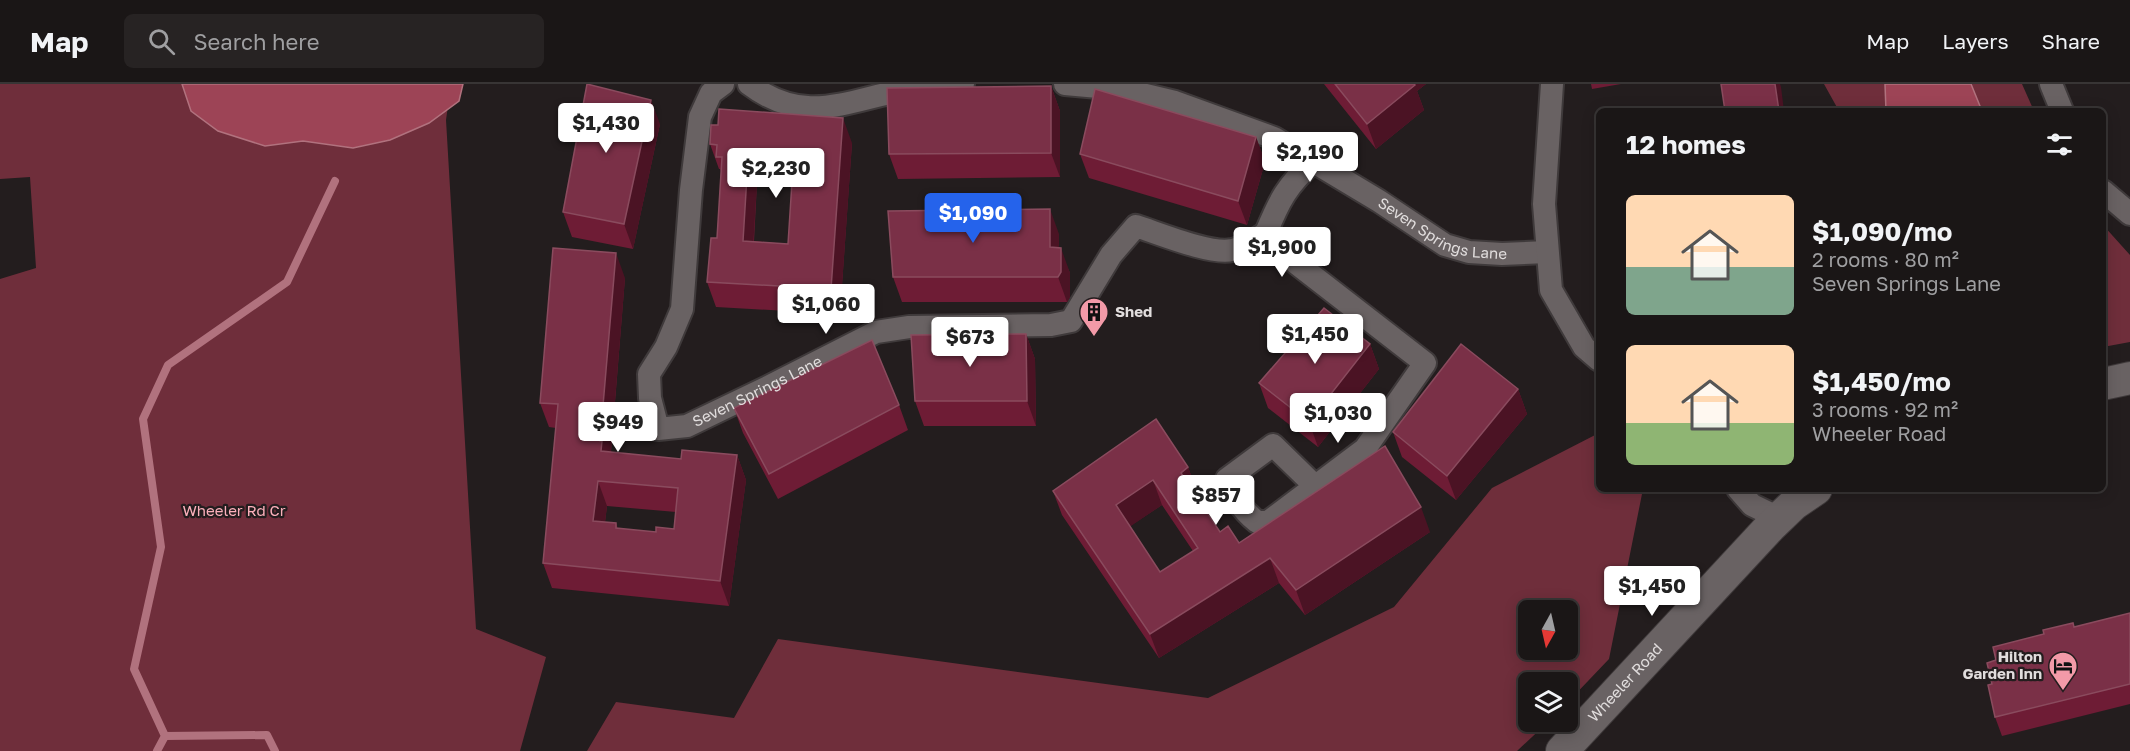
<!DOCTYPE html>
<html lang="en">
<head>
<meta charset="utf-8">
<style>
  body { margin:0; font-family:"Golos Text",sans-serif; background:#272323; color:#f1f3f6; height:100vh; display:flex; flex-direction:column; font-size:22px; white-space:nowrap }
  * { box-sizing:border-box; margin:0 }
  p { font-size:20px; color:#9f9fa1 }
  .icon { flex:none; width:33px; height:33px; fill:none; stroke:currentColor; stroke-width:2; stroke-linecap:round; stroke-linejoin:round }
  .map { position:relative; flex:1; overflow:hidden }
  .side { position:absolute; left:1596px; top:24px; width:510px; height:384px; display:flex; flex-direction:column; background:#1a1616; border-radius:9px; box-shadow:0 3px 15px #0003,0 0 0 2px #383535 }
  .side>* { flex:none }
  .needle { width:39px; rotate:188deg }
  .fabs { position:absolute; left:1518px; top:516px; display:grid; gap:12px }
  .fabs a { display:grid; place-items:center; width:60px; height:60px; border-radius:9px; background:#1a1616; box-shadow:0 3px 15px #0003,0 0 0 2px #383535; font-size:30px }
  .price { position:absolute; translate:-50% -51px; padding:0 14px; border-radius:6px; background:#fff; color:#222; font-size:20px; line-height:39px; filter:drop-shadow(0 2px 3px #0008) }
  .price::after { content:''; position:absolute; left:50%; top:36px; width:18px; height:14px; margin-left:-9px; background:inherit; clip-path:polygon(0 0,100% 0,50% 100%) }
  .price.selected { background:#2563eb; color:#fff }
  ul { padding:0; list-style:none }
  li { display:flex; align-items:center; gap:18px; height:150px; padding:0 30px }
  li span { display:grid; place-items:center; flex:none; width:168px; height:120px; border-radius:9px; color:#555 }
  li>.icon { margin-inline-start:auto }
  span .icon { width:72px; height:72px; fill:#fffc; stroke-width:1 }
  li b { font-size:26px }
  h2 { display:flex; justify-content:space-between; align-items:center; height:72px; padding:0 30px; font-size:26px }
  header { display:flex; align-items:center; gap:36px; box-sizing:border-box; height:84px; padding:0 30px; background:#1a1616; border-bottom:2px solid #383535 }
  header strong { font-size:28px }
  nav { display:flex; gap:33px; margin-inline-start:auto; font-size:21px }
  .search { width:420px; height:54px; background:#272323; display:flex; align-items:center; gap:15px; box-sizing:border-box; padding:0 21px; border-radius:9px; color:#9f9fa1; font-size:22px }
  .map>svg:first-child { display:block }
  .green { fill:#6f2e3b; fill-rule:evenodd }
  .water { fill:#9d4456; stroke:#b1727e; stroke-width:1.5 }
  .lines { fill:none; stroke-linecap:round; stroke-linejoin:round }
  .stream { stroke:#b1727e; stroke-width:8 }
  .street-casing { stroke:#3f3a3b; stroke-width:26 }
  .secondary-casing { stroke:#3f3a3b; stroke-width:34 }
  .street { stroke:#696263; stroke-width:22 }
  .secondary { stroke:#696263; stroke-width:32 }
  .wall { fill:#6e1c35; fill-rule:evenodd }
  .shaded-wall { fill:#4b1324 }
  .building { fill:#7a3047; stroke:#8a4b5e; stroke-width:1.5; fill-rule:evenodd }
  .labels { text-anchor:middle; stroke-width:4.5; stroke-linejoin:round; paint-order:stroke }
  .street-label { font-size:15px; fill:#e1dddd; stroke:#231d1e }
  .poi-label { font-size:15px; font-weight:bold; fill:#e1dddd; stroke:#231d1e; text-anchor:start }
  .park-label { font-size:15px; fill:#fcb0bb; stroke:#231d1e }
</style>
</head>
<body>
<header>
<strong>Map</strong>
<div class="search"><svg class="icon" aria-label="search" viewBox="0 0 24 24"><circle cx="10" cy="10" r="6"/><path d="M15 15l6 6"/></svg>Search here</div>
<nav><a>Map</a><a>Layers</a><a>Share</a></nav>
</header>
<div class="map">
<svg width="2130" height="667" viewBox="0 0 2130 667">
  <rect width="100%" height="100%" fill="#231d1e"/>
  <path class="green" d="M 0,0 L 451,0 L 446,36 L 476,545 L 546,573 L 520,667 L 0,667 L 0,195 L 36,184 L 30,93 L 0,95 Z
    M 1824,0 L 2022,0 L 2034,27 L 1839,27 Z
    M 2103,141 L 2130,171 L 2130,258 L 2103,263 Z
    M 1599,349 L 1599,405 L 1643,405 L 1609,575 L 1568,618 L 1568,598 L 1528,598 L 1528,638 L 1548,638 L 1517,667 L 587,667 L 616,618 L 734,634 L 778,555 L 1208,614 L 1394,523 L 1492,404 ZM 1568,526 L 1568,566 L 1528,566 L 1528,526 Z"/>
  <path class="water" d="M 182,0 L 463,0 L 459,17 L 429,39 L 390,56 L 353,64 L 303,57 L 265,62 L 218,47 L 191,27 Z
    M 1885,0 L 1971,0 L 1982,27 L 1886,27 Z"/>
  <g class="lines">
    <path class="stream" d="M 165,652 L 134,585 L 161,463 L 143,335 L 168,281 L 287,198 L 335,97
      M 165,652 L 267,651 L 275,667
      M 157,667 L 165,652"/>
    <g class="street-casing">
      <g id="street">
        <path id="s1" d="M 723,0 L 711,9 L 700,33 L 691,106 L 682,225 L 666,263 L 649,290 L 650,314 L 658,345 L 687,342 L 770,302 L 876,248 L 909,243 L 1051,241 L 1071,237 L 1111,171 L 1136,142 C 1158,149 1211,171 1232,166 C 1244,164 1255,156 1266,149"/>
        <path d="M 749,0 C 803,41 844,18 903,6 C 923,2 944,2 963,0"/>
        <path id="s2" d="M 1065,0 L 1121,5 L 1175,18 L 1274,54 L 1379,117 L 1445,161 L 1469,168 L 1502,170 L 1547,168"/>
        <path d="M 1552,0 L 1544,120 L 1551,206 L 1584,263 L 1599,276"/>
        <path d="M 2051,0 L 2062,27"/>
        <path d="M 1314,77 C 1287,101 1279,117 1266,149 L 1296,179 L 1425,279 L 1365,365 L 1268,438 L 1257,438 C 1242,426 1233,413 1227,395 L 1273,361 L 1315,402"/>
        <path d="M 2103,107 L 2130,130"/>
        <path d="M 1738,405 L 1752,421 L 1779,434"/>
      </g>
    </g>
    <g class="secondary-casing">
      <g id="secondary">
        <path d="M 2103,300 L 2130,294"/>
        <path id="s3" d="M 1562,667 L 1770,443 L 1794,420 L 1816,405"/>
      </g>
    </g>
    <use href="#street" class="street"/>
    <use href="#secondary" class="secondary"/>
  </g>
  <path class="wall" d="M 1324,0 L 1426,0 L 1417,7 L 1424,26 L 1376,65 Z
    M 1591,0 L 1621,0 L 1592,5 Z
    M 1051,2 L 1060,27 L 1060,93 L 898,95 L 889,70 Z
    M 660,40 L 633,165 L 572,153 L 563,128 Z
    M 1256,53 L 1265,78 L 1247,141 L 1089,94 L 1080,70 Z
    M 852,59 L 840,230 L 716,223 L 707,198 L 717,154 L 721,87 L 720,85 L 719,85 L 710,60 ZM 757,99 L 790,102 L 792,106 L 788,160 L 754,157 Z
    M 1059,150 L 1059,164 L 1070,189 L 1070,213 L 1067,218 L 902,218 L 893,193 Z
    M 625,194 L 611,368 L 681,375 L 737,371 L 746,396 L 729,522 L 552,504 L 543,479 L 556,344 L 549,343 L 540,319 ZM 607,422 L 676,428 L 674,445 L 656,448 L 618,445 L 616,439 L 605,438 Z
    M 1026,250 L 1035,275 L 1036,342 L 924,342 L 915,317 Z
    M 1370,260 L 1379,285 L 1318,363 L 1268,324 L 1259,299 Z
    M 1518,305 L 1527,330 L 1456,416 L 1402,373 L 1393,348 Z
    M 899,321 L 908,346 L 778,415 L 743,349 L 734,324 Z
    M 1188,383 L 1197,408 L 1195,410 L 1220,448 L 1239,459 L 1430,448 L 1305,531 L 1279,499 L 1159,574 L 1062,431 L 1053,407 ZM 1162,421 L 1193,467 L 1160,488 L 1130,442 Z
    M 2130,529 L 2130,620 L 2002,652 L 1995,633 L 1992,600 L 1996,576 L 2074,543 Z"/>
  <path class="shaded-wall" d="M 1408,0 L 1426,0 L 1417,7 L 1424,26 L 1376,65 L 1367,40 Z
    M 1775,0 L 1780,0 L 1781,3 L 1784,27 L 1779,27 Z
    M 1051,2 L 1060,27 L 1060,93 L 1051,69 Z
    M 651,16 L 660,40 L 633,165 L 624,140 Z
    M 843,34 L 852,59 L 840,230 L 831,205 Z
    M 1256,53 L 1265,78 L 1247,141 L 1238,117 Z
    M 748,75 L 757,99 L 752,181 L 743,157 Z
    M 1050,125 L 1059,150 L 1059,188 L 1050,163 Z
    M 1061,164 L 1070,189 L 1070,213 L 1067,218 L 1058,193 Z
    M 616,169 L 625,194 L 610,378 L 601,367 L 600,357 Z
    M 1026,250 L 1035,275 L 1036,342 L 1027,317 Z
    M 1370,260 L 1379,285 L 1318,363 L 1309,338 Z
    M 1518,305 L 1527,330 L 1456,416 L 1447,392 Z
    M 737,371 L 746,396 L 729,522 L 720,497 Z
    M 1188,383 L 1197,408 L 1190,413 L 1181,389 Z
    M 1153,396 L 1162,421 L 1125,446 L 1116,421 Z
    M 598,397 L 607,422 L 602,462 L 593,437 Z
    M 1421,423 L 1430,448 L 1305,531 L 1296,506 Z
    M 1270,474 L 1279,499 L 1159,574 L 1150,550 Z"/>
  <path class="building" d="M 587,0 L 651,16 L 624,140 L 563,128 Z
    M 1335,0 L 1414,0 L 1415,1 L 1367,40 Z
    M 1721,0 L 1775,0 L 1779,27 L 1725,27 Z
    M 1051,2 L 1051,69 L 889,70 L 887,4 Z
    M 1095,5 L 1256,53 L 1238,117 L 1080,70 Z
    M 719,25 L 843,34 L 831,205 L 707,198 L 711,154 L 717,154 L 722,73 L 716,73 L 717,61 L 710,60 L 711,41 L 718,41 ZM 748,75 L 790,79 L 789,98 L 792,98 L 788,160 L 743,157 Z
    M 1050,125 L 1050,163 L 1061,164 L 1061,188 L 1058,193 L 893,193 L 888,127 Z
    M 553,164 L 616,169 L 600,357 L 602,357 L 601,367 L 681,375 L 682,366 L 737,371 L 720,497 L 543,479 L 558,320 L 540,319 ZM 598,397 L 678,404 L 674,445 L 656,443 L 656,448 L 616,444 L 616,439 L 593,437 Z
    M 1324,224 L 1370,260 L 1309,338 L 1259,299 Z
    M 1026,250 L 1027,317 L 915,317 L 911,251 Z
    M 872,256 L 899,321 L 769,390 L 734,324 Z
    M 1461,260 L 1518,305 L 1447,392 L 1393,348 Z
    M 1156,335 L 1188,383 L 1181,389 L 1220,448 L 1228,442 L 1239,459 L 1385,362 L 1421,423 L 1296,506 L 1270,474 L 1150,550 L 1053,407 ZM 1153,396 L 1198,464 L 1160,488 L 1116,421 Z
    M 2130,529 L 2130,600 L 1995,633 L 1988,601 L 1992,600 L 1987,579 L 1996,576 L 1993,563 L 2044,550 L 2043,546 L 2073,539 L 2074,543 Z"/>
  <defs>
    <g id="building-pin" transform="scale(1.5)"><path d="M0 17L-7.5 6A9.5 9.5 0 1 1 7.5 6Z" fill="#f39aa8" stroke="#231d1e"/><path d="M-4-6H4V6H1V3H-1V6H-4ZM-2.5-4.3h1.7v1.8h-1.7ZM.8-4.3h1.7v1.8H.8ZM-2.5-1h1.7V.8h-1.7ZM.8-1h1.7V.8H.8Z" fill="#111"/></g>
    <g id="hotel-pin" transform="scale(1.5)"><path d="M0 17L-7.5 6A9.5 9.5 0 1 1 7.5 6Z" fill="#f39aa8" stroke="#231d1e"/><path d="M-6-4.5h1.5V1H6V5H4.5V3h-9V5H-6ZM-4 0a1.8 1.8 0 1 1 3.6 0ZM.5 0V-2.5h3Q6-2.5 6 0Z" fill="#111"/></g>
  </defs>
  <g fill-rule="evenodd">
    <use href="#building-pin" x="1094" y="228"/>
    <use href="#hotel-pin" x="2063" y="582"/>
  </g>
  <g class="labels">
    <g class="street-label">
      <text dy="5" stroke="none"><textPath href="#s2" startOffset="411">Seven Springs Lane</textPath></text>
      <text dy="5" stroke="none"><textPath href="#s1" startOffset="471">Seven Springs Lane</textPath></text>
      <text dy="5" stroke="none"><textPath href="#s3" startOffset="93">Wheeler Road</textPath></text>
    </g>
    <g class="poi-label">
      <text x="1115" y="233">Shed</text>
      <text x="2042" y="578" text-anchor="end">Hilton<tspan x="2042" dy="17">Garden Inn</tspan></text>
    </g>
    <g class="park-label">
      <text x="234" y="432">Wheeler Rd Cr</text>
    </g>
  </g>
</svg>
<div class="fabs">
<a><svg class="needle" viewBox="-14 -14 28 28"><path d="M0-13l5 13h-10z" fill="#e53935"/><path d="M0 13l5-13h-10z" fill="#9f9fa1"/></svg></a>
<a><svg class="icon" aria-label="layers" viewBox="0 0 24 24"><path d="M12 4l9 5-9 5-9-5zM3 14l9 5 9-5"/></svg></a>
</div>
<b class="price" style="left:606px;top:70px">$1,430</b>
<b class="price" style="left:1310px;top:99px">$2,190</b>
<b class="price" style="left:776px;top:115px">$2,230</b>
<b class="price selected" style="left:973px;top:160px">$1,090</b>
<b class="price" style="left:1282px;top:194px">$1,900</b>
<b class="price" style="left:826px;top:251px">$1,060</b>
<b class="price" style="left:1315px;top:281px">$1,450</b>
<b class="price" style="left:970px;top:284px">$673</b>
<b class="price" style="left:1338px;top:360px">$1,030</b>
<b class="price" style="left:618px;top:369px">$949</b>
<b class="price" style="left:1216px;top:442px">$857</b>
<b class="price" style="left:1652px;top:533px">$1,450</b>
<section class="side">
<h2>12 homes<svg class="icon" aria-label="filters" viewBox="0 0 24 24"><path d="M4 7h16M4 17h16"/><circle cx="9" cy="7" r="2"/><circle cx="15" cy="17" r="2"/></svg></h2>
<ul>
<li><span style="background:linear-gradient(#ffd9b3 60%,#7fa58c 0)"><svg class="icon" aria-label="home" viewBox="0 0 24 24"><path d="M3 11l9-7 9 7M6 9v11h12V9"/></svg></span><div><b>$1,090/mo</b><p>2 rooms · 80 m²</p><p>Seven Springs Lane</p></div></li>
<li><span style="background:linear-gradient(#ffd9b3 65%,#8fb573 0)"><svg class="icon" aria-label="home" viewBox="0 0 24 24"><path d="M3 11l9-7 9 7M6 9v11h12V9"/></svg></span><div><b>$1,450/mo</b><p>3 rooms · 92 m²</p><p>Wheeler Road</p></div></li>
</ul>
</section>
</div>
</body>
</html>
